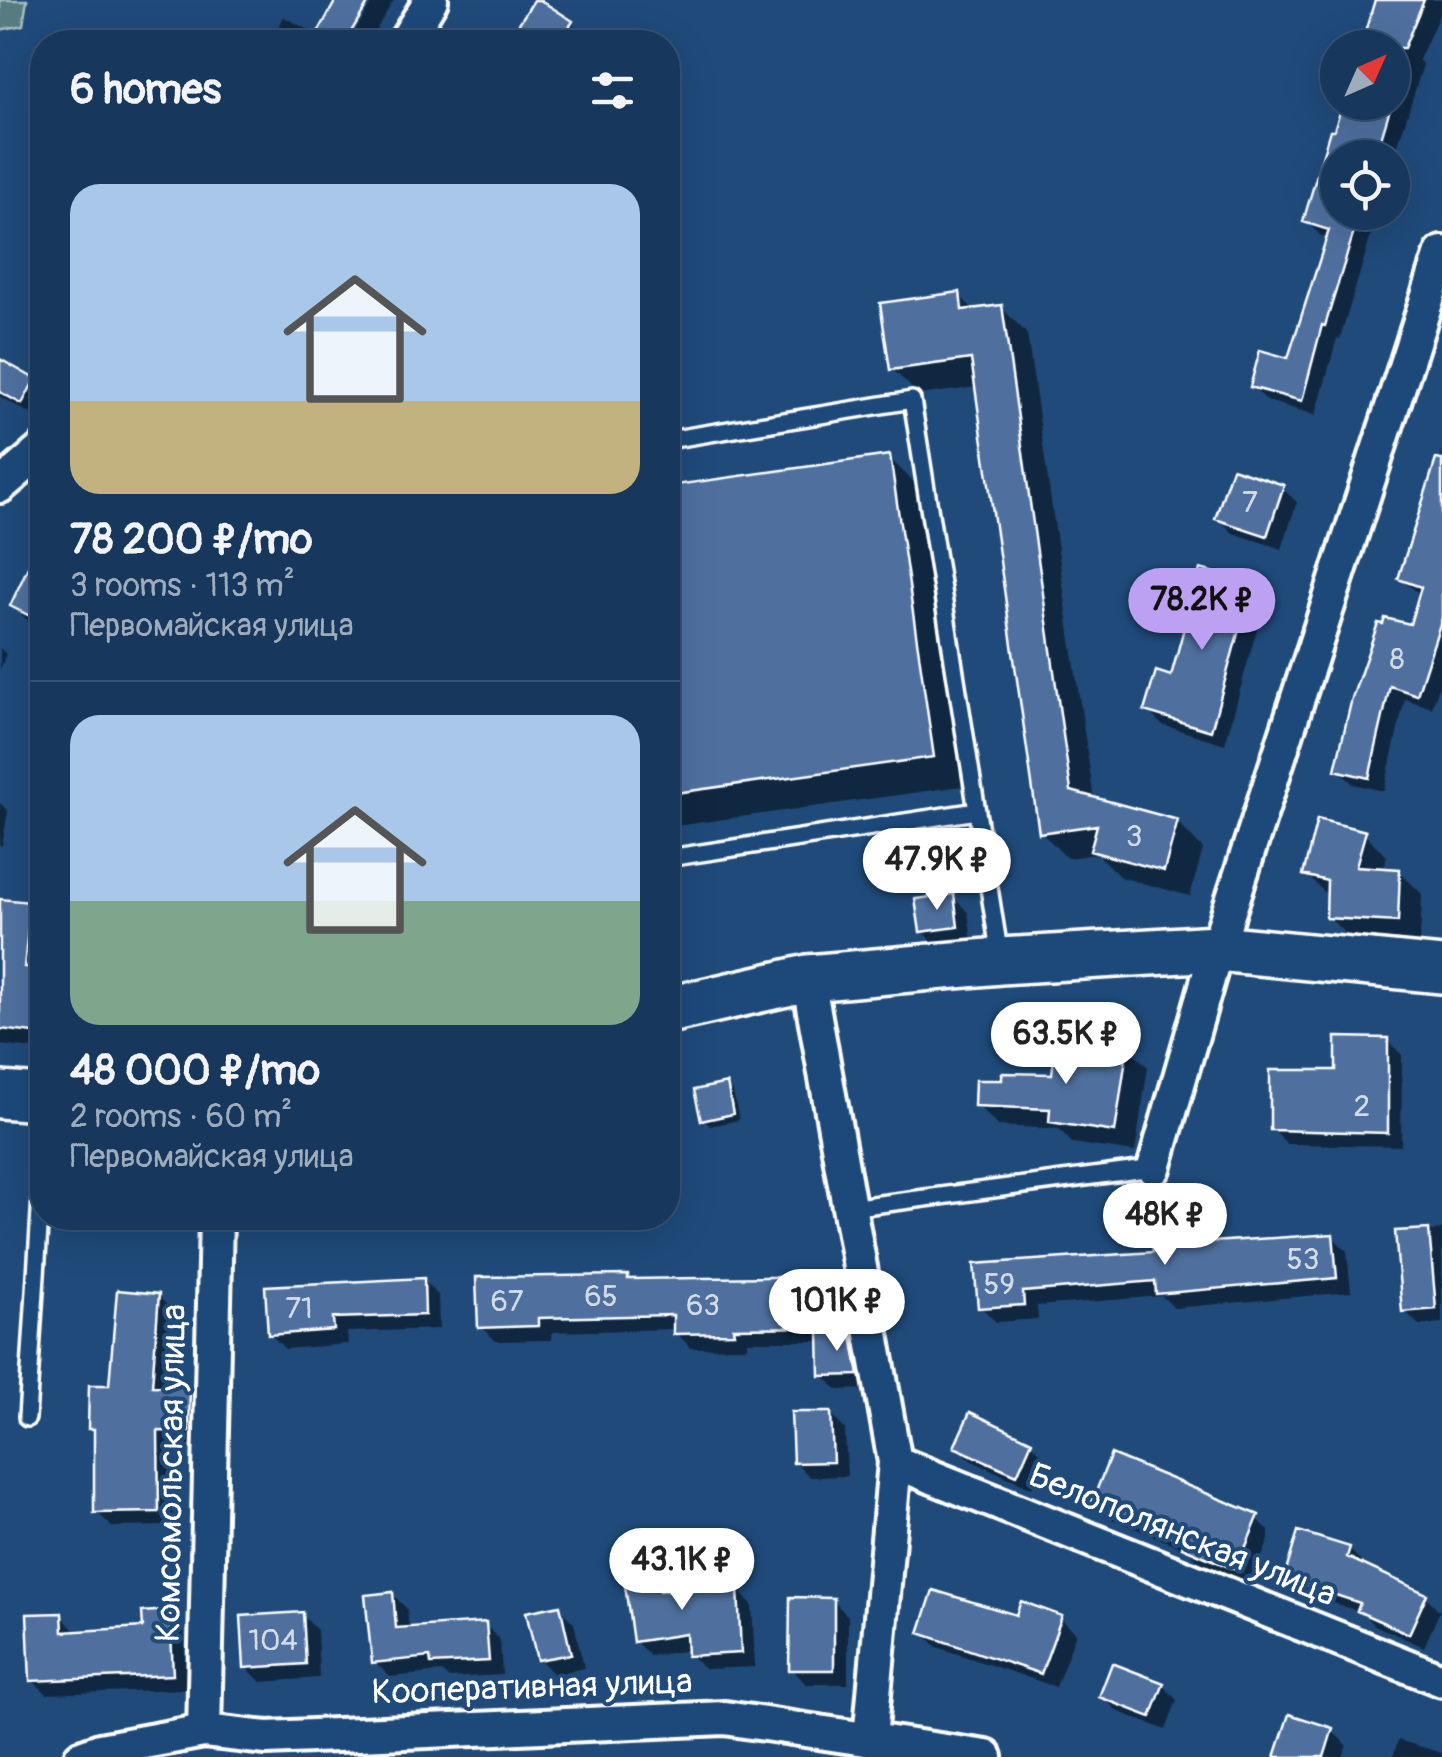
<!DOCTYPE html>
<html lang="en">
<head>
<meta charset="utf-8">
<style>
  body { margin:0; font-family:Pangolin,sans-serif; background:#203f62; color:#f1f3f6; height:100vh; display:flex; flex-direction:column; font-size:38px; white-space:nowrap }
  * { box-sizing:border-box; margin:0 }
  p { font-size:32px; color:#9eacbb }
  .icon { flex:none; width:55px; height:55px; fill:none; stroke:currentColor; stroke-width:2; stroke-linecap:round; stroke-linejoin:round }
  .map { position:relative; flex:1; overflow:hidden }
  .drawer { position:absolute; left:30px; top:30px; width:650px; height:1200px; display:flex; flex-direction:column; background:#17385c; border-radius:40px; box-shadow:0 10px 40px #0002,0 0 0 2px #365272 }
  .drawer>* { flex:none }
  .needle { width:65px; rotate:45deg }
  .buttons { position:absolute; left:1320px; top:30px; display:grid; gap:20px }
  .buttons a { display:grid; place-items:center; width:90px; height:90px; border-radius:50%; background:#17385c; box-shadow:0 10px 40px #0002,0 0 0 2px #365272; font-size:50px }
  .price { position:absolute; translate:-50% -85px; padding:0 22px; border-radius:35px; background:#fff; color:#222; font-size:32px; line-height:65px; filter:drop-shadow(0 2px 5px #0008) }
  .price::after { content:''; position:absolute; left:50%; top:60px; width:30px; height:22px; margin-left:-15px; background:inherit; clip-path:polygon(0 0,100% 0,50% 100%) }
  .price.selected { background:#bca0f2; color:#111 }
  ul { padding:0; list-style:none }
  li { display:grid; align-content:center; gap:20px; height:530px; padding:0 40px }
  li+li { border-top:2px solid #365272 }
  li span { display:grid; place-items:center; height:310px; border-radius:30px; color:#555 }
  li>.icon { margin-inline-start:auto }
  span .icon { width:180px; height:180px; fill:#fffc; stroke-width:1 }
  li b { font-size:42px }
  h2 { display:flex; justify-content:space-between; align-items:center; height:120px; padding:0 40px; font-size:42px }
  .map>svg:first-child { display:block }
  .green { fill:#577c82; stroke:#abbec0; stroke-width:2.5 }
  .shadow { fill:#0007 }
  .building { fill:#4f709f; stroke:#fff; stroke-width:2.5 }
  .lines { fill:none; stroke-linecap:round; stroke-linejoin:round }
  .lane-casing { stroke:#fff; stroke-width:22 }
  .street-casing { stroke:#fff; stroke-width:40 }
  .secondary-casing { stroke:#fff; stroke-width:52 }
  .lane { stroke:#1f4a7a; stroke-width:15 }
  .street { stroke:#1f4a7a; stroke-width:32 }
  .secondary { stroke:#1f4a7a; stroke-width:45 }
  .labels { text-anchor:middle; stroke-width:8; stroke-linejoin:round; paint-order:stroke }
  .number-label { font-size:30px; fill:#d3dbe7 }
  .street-label { font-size:35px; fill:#fff; stroke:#1f4a7a }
</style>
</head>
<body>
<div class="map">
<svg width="1442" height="1757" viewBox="0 0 1442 1757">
  <rect width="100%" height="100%" fill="#1f4a7a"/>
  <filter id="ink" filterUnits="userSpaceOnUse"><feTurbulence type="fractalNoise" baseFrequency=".01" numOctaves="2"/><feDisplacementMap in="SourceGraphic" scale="20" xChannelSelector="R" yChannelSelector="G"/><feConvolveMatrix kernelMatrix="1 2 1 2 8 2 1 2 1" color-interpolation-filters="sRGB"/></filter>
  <g filter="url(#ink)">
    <path class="green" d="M 0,0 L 27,0 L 23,25 L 0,30 Z"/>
    <path class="shadow" d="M 339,0 L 368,0 L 347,35 L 351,38 L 373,0 L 394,0 L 371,38 L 375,42 L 270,42 L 284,17 L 320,36 Z
      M 1372,0 L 1442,0 L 1442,8 L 1419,60 L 1423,65 L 1394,157 L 1385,154 L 1384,158 L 1338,158 L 1338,212 L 1378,212 L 1340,339 L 1337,338 L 1316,415 L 1267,401 L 1252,386 L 1289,361 L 1329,238 L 1321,236 L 1306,221 L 1344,102 L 1392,102 L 1392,48 Z
      M 537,1 L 571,23 L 586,37 L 583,42 L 510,42 Z
      M 959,295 L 975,311 L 1001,307 L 1027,334 L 1094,800 L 1177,822 L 1203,849 L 1190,896 L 1120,877 L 1097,854 L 1067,858 L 1041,832 L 978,387 L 919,395 L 892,369 Z
      M 0,362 L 34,381 L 42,389 L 42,407 L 37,417 L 0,397 Z
      M 1442,452 L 1442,677 L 1432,708 L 1405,699 L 1384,791 L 1353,784 L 1338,769 L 1412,627 L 1421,595 L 1400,579 Z
      M 889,458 L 919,487 L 962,786 L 668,827 L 668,489 Z
      M 1282,488 L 1297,502 L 1282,549 L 1233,533 L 1218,518 Z
      M 35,559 L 42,563 L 42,627 L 28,621 L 13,606 Z
      M 1250,585 L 1265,600 L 1225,744 L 1162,725 L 1147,710 Z
      M 0,648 L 6,654 L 0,669 Z
      M 0,803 L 8,811 L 2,846 L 0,845 Z
      M 1364,834 L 1387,856 L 1383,870 L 1399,871 L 1422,894 L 1420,943 L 1351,939 L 1328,917 L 1329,897 L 1306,874 Z
      M 953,897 L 968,912 L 972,941 L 937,946 L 922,931 Z
      M 0,955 L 42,958 L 42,1050 L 0,1045 Z
      M 1387,1040 L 1402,1055 L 1401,1146 L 1287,1144 L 1272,1129 L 1338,1073 Z
      M 1126,1046 L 1148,1067 L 1135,1152 L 1072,1143 L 1059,1129 L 998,1126 L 977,1105 L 1054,1077 L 1097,1053 Z
      M 726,1086 L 733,1092 L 739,1120 L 710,1126 L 703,1119 Z
      M 1442,1230 L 1442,1323 L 1419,1325 L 1404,1310 L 1397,1234 Z
      M 1332,1236 L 1347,1251 L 1351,1292 L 1174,1308 L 1162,1296 L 1037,1306 L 1038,1319 L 996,1322 L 981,1307 L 977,1267 L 1155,1255 Z
      M 838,1279 L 853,1293 L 854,1337 L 865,1349 L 872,1389 L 838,1390 L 823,1375 L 822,1341 L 747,1341 L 747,1347 L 691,1348 L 676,1333 L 676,1329 L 552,1332 L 552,1340 L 496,1341 L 481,1326 L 479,1280 Z
      M 423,1280 L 438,1295 L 439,1329 L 347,1332 L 348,1344 L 285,1349 L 270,1334 Z
      M 158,1296 L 173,1311 L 167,1389 L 189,1390 L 204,1405 L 203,1445 L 172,1445 L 173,1526 L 112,1527 L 97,1512 L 96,1434 L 90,1428 Z
      M 830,1414 L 845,1429 L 847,1476 L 810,1477 L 795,1462 Z
      M 1031,1443 L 1045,1457 L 1032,1488 L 972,1461 L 957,1447 Z
      M 1094,1503 L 1254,1515 L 1269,1531 L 1269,1540 L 1251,1583 L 1200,1562 L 1188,1550 L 1109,1518 Z
      M 1349,1549 L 1364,1564 L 1363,1567 L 1425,1596 L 1440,1611 L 1424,1647 L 1374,1625 L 1361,1612 L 1301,1593 L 1287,1578 Z
      M 655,1562 L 670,1577 L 672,1592 L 737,1590 L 752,1604 L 755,1667 L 705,1669 L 690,1655 L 689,1650 L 650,1656 L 635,1641 Z
      M 392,1594 L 407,1609 L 409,1630 L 485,1625 L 500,1640 L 502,1675 L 448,1678 L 442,1672 L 390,1677 L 375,1662 Z
      M 833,1601 L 848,1616 L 848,1684 L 806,1684 L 792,1669 Z
      M 559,1608 L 574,1623 L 584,1668 L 554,1674 L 539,1659 Z
      M 169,1613 L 184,1628 L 186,1689 L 47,1694 L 32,1680 L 61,1615 L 76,1633 L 145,1630 Z
      M 302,1615 L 317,1630 L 319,1678 L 261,1682 L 246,1667 Z
      M 1018,1618 L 1061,1619 L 1076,1633 L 1056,1687 L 937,1647 L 922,1632 Z
      M 1163,1685 L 1177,1700 L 1166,1730 L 1117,1711 L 1102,1696 Z
      M 1332,1731 L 1347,1745 L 1343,1757 L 1277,1757 Z
      M 1398,1740 L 1442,1753 L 1442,1757 L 1393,1757 Z"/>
    <path class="building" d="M 336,0 L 370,0 L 345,42 L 313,42 Z
      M 534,0 L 540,0 L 573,21 L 559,42 L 507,42 Z
      M 1375,0 L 1424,0 L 1404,48 L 1360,48 Z
      M 1343,102 L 1392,102 L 1375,158 L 1338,158 L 1338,212 L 1360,212 L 1325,326 L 1322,325 L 1302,401 L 1250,387 L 1260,350 L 1288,358 L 1329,230 L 1303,222 L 1330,130 L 1334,130 Z
      M 960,292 L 962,310 L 1002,305 L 1071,791 L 1178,820 L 1164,871 L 1090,851 L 1097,825 L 1039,833 L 971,359 L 890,370 L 880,303 Z
      M 0,359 L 35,379 L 22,404 L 0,392 Z
      M 890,455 L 934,757 L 668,794 L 668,486 Z
      M 1436,459 L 1442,460 L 1442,618 L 1417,695 L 1390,686 L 1369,778 L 1335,770 L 1352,698 L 1378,623 L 1383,624 L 1385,618 L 1410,624 L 1421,587 L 1398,579 Z
      M 1232,468 L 1284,485 L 1267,536 L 1215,519 Z
      M 42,537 L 42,622 L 10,606 Z
      M 1200,569 L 1252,583 L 1211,731 L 1144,711 L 1156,671 L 1171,676 Z
      M 1317,819 L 1366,831 L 1356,866 L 1400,869 L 1398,922 L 1326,918 L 1327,881 L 1303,875 Z
      M 954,894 L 958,927 L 920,932 L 915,899 Z
      M 0,899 L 31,902 L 24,967 L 42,969 L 42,1034 L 0,1029 Z
      M 1336,1037 L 1388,1038 L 1388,1133 L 1270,1130 L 1270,1070 L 1336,1070 Z
      M 1097,1039 L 1128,1044 L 1115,1132 L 1049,1122 L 1050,1109 L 974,1106 L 975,1080 L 1002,1080 L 1002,1073 L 1052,1074 L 1056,1044 L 1095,1051 Z
      M 727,1083 L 733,1114 L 701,1121 L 694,1090 Z
      M 1429,1229 L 1436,1309 L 1402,1312 L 1395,1231 Z
      M 1333,1234 L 1337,1278 L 1156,1294 L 1155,1281 L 1023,1292 L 1024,1305 L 978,1308 L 974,1264 L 1153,1252 L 1152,1246 Z
      M 628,1275 L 628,1279 L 839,1276 L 840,1327 L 733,1328 L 734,1333 L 673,1334 L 673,1315 L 538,1318 L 538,1326 L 478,1328 L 476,1277 Z
      M 424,1278 L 425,1315 L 333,1318 L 334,1330 L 268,1335 L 265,1286 Z
      M 117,1290 L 159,1294 L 152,1386 L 190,1387 L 189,1432 L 158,1431 L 159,1512 L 94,1513 L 94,1429 L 88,1429 L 89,1385 L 109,1385 Z
      M 851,1331 L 859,1375 L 820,1376 L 819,1332 Z
      M 791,1412 L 831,1412 L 833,1462 L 793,1463 Z
      M 970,1412 L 1032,1441 L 1017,1475 L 954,1447 Z
      M 1111,1454 L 1259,1515 L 1236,1570 L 1182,1547 L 1184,1541 L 1091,1504 Z
      M 1298,1531 L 1350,1547 L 1347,1557 L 1427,1594 L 1409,1634 L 1357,1611 L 1360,1603 L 1284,1578 Z
      M 656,1560 L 660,1591 L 738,1587 L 741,1653 L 687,1656 L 686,1634 L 633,1642 L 622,1564 Z
      M 933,1590 L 1016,1615 L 1021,1601 L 1062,1616 L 1041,1674 L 919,1633 Z
      M 393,1592 L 396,1628 L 486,1622 L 489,1661 L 431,1664 L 430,1657 L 372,1663 L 365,1595 Z
      M 790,1597 L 834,1598 L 834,1670 L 789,1670 Z
      M 560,1605 L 571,1654 L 537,1660 L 526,1612 Z
      M 170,1610 L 173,1675 L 30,1681 L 27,1614 L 62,1613 L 63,1632 L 143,1627 L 142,1612 Z
      M 303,1612 L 306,1664 L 244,1668 L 241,1616 Z
      M 1112,1663 L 1164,1683 L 1151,1717 L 1099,1697 Z
      M 1289,1714 L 1333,1728 L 1324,1757 L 1275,1757 Z"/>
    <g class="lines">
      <g class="lane-casing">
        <path id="lane" d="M 668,440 L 912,400 L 1000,957
          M 668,858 L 977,811
          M 849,1208 L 1154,1168
          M 27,1418 L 42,1180"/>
      </g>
      <g class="street-casing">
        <path id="street" d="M 405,42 L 431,0
          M 0,486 L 42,450
          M 808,978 L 895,1462 L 870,1739
          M 1154,1168 L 1217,948 L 1442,253
          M 895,1462 L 1442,1680
          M 204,1731 L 216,1218
          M 81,1757 L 100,1750 L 204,1731 L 267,1738 L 725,1718 L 986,1757"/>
      </g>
      <g class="secondary-casing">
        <path id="secondary" d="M 668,1010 L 808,978 L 1000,961 L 1217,948 L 1442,970
          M 0,1095 L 42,1098"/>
      </g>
      <use href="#lane" class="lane"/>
      <use href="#street" class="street"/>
      <use href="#secondary" class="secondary"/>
    </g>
  </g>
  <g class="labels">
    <g class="number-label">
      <text x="1250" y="512">7</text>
      <text x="1397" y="669">8</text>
      <text x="1134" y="846">3</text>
      <text x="1362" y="1116">2</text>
      <text x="1303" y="1269">53</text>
      <text x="999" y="1294">59</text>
      <text x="601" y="1306">65</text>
      <text x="507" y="1311">67</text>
      <text x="703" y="1315">63</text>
      <text x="299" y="1318">71</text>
      <text x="273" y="1650">104</text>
    </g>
    <g class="street-label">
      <text transform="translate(170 1473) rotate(-89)" y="12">Комсомольская улица</text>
      <text transform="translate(1183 1534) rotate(22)" y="12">Белополянская улица</text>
      <text transform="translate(532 1686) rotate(-2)" y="12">Кооперативная улица</text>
    </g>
  </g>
</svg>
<div class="buttons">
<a><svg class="needle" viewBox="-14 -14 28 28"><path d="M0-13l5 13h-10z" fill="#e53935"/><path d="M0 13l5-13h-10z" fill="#9eacbb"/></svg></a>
<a><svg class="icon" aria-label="locate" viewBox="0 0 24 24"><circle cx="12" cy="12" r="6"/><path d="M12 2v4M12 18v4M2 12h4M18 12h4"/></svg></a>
</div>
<b class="price selected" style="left:1202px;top:653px">78.2K ₽</b>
<b class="price" style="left:937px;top:913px">47.9K ₽</b>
<b class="price" style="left:1066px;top:1087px">63.5K ₽</b>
<b class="price" style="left:1165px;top:1268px">48K ₽</b>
<b class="price" style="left:837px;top:1354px">101K ₽</b>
<b class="price" style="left:682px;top:1613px">43.1K ₽</b>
<section class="drawer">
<h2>6 homes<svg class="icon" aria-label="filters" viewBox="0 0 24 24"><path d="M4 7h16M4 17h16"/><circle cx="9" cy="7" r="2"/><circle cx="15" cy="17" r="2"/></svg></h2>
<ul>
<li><span style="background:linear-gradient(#a9c7e8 70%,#c2b280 0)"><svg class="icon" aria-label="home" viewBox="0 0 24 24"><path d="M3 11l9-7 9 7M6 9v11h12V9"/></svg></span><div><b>78 200 ₽/mo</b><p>3 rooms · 113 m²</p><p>Первомайская улица</p></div></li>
<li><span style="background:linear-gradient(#a9c7e8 60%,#7fa58c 0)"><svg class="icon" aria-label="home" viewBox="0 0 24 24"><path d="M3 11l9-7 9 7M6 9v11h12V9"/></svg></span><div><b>48 000 ₽/mo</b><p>2 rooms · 60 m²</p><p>Первомайская улица</p></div></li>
</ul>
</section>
</div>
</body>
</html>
